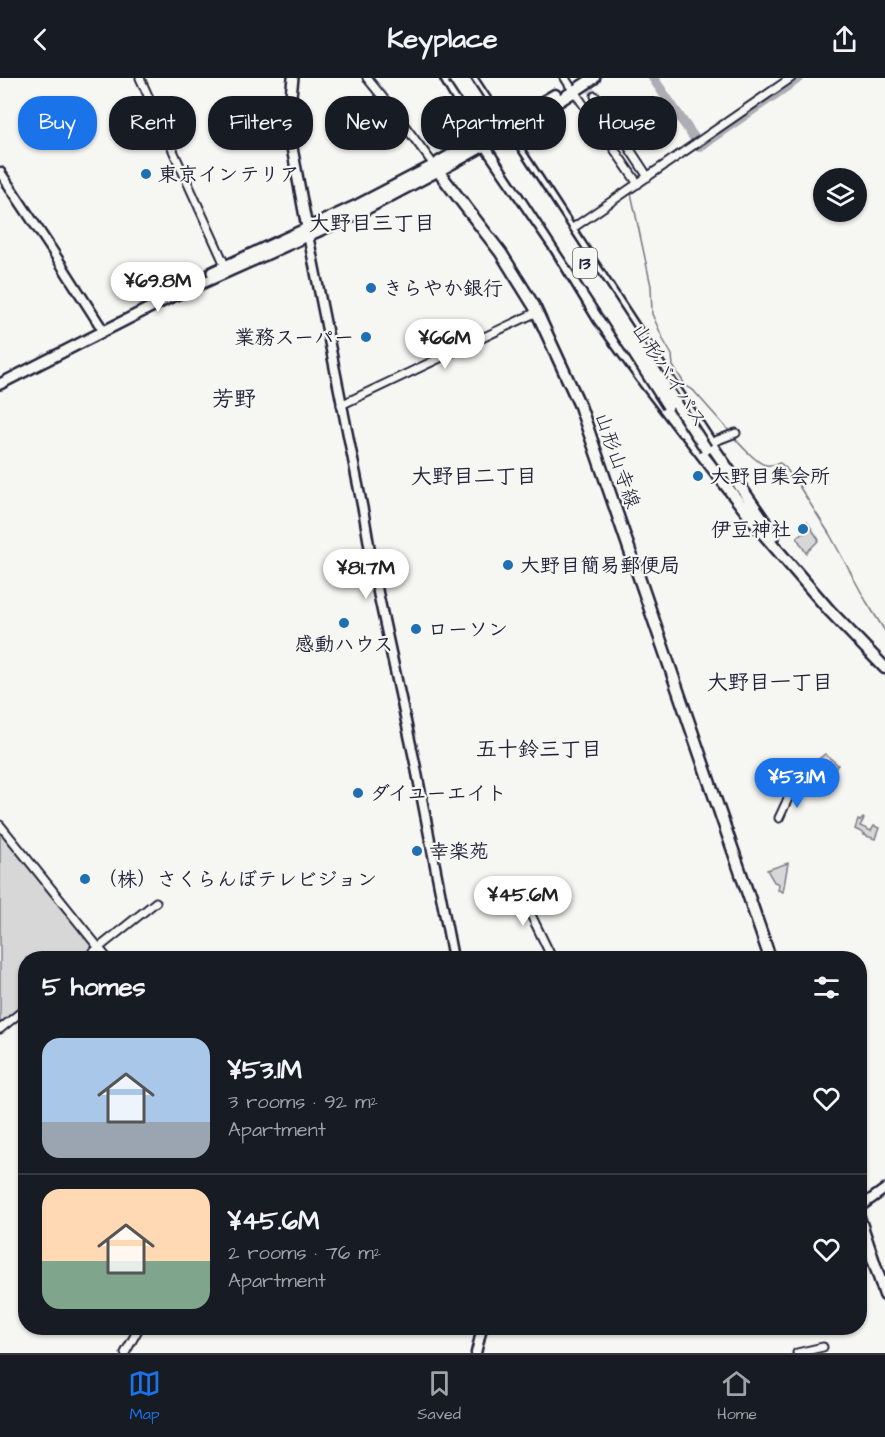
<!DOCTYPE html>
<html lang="en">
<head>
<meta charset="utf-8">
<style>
  body { margin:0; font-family:"Architects Daughter","Klee One",sans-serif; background:#20242c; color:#f1f3f6; height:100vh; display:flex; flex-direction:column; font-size:22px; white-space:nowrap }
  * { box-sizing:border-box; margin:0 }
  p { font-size:20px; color:#9ea1a6 }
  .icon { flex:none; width:33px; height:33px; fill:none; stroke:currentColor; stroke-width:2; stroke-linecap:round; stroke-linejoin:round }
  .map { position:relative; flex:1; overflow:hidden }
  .details { position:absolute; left:18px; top:873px; width:849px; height:384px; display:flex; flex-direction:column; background:#171b24; border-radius:24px; box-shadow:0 2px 4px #0004 }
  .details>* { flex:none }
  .guide { position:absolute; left:18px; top:18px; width:849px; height:54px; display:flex; gap:12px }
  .tools { position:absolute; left:813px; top:90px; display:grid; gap:12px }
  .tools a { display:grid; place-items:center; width:54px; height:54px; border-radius:50%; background:#171b24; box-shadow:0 2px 4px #0004; font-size:30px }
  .price { position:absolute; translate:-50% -51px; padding:0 14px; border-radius:21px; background:#fff; color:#222; font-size:20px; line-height:39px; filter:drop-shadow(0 2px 3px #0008) }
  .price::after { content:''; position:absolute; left:50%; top:36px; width:18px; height:14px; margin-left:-9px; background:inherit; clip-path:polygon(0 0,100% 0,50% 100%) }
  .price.selected { background:#1a73e8; color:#fff }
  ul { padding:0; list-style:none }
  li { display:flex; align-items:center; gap:18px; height:150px; padding:0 24px }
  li+li { border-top:2px solid #363941 }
  li span { display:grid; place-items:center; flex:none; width:168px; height:120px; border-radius:18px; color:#555 }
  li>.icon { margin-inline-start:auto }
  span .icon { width:72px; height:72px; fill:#fffc; stroke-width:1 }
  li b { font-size:26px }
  h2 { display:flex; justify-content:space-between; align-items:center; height:72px; padding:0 24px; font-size:26px }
  .chip { padding:0 21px; border-radius:24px; background:#171b24; box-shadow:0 2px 4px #0004; font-size:21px; line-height:54px }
  .chip.selected { background:#1a73e8; color:#fff }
  header { display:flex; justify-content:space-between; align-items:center; height:78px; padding:0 24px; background:#171b24; font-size:27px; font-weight:700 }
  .tabs { display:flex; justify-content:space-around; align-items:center; height:84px; border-top:2px solid #363941; background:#171b24; font-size:16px; color:#9ea1a6 }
  .tabs a { display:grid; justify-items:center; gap:3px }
  .tabs .selected { color:#1a73e8 }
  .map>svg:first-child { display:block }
  .green { fill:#d7d7d7; stroke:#7c7c89; stroke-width:1.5 }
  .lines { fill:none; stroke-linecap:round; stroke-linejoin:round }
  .stream { stroke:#757583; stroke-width:1.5 }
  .river { stroke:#adadb3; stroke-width:10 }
  .minor-tunnel { stroke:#cccccd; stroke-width:7; stroke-dasharray:7 3.5; stroke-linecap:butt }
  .minor-casing { stroke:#22223b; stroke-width:11 }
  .tertiary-casing { stroke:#22223b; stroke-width:13 }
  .secondary-casing { stroke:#22223b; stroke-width:14 }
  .primary-casing { stroke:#22223b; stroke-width:15 }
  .trunk-casing { stroke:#22223b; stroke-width:15 }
  .minor { stroke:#f6f6f2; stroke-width:7 }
  .tertiary { stroke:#f6f6f2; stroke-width:8 }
  .secondary { stroke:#f6f6f2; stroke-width:9 }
  .primary { stroke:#f6f6f2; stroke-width:10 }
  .trunk { stroke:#f6f6f2; stroke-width:10 }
  .trunk-bridge-casing { stroke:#22223b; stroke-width:15; stroke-linecap:butt }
  .trunk-bridge { stroke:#f6f6f2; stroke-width:10 }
  .poi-dot { fill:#1f6fb2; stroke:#f6f6f2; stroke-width:2 }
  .labels { text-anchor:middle; stroke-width:4.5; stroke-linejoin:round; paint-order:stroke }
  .shield { fill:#f6f6f2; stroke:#626272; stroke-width:1.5 }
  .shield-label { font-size:18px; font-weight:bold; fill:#22223b }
  .poi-label { font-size:20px; font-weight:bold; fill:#22223b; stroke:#f6f6f2; text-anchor:start }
  .street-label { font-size:20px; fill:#22223b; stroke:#f6f6f2 }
  .neighbourhood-label { font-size:21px; font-weight:bold; fill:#22223b; stroke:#f6f6f2 }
  .quarter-label { font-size:22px; font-weight:bold; fill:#22223b; stroke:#f6f6f2 }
</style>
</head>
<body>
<header><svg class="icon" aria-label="back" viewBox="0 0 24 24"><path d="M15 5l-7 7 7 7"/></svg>Keyplace<svg class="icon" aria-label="share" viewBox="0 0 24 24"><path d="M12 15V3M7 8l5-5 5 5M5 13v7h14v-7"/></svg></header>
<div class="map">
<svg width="885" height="1275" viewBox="0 0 885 1275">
  <rect width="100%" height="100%" fill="#f6f6f2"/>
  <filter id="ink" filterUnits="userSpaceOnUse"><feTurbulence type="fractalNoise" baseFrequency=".0167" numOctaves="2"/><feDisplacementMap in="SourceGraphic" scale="12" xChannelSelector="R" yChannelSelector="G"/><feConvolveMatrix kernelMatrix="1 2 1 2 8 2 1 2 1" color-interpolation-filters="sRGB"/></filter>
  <g filter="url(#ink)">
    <path class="green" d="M 807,444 L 819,462 L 806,475 L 797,460 L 801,456 L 808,454 L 806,445 Z
      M 825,676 L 838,687 L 833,694 L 815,684 Z
      M 863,740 L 864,741 L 860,748 L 871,753 L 874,748 L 879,750 L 875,761 L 864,757 L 865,756 L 855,751 L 858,742 L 860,743 Z
      M 0,747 L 99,870 L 86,880 L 26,880 L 25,930 L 0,951 Z
      M 788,785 L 783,814 L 778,812 L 779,806 L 774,804 L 767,792 Z"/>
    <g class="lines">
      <path class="stream" d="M 656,97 L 700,68
        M 648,103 L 631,115 L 651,208 L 652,236 L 664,263 L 672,277 L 673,288 L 686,308 L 693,312 L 731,355
        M 734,359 C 738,365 759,387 766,387 C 770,388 776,386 780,385 L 785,389 L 799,408 L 830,457 L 866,523 L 885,553"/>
      <path class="river" d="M 653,0 L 695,61
        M 700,68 L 799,0"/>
      <path class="minor-tunnel" d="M 582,0 L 595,18"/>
      <g class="minor-casing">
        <path id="minor" d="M 140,0 L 225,187
          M 367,0 L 393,32 L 434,87
          M 565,0 L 570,8
          M 574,13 L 638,106
          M 595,18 L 648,99
          M 570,152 L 791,0
          M 341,327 L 537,234
          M 710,365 L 736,355
          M 779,740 L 792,712
          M 0,747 L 107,880
          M 516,806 L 552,880
          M 86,880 L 156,824
          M 0,951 L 26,930
          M 125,1275 L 139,1250
          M 797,1275 L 823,1269"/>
      </g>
      <g class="tertiary-casing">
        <path id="tertiary" d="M 0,94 L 52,172 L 101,249
          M 308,157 L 364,437 L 374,496 L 415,685 L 453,880
          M 860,1129 L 885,1111
          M 476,1275 L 482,1250"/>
      </g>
      <g class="secondary-casing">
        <path id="secondary" d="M 293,0 L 289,35 L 290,59 L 308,155
          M 212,194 L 359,126 L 434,87
          M 0,306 L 167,221 L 357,136 L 438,93"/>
      </g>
      <g class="primary-casing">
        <path id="primary" d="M 594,0 C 544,34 491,64 438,93 L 501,175 L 534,228 L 580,328 L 770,880
          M 439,84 L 555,17
          M 860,1142 L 885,1217"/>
      </g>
      <g class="trunk-casing">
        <path id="trunk" d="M 446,0 L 481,61 L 557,172 L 599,241 L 646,306 L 683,354
          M 471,0 L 710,365 L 774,457
          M 680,348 L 761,453 L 829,532 L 885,590"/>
      </g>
      <use href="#minor" class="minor"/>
      <use href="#tertiary" class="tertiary"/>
      <use href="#secondary" class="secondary"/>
      <use href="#primary" class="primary"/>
      <use href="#trunk" class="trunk"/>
      <g class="trunk-bridge-casing">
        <path id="trunk-bridge" d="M 454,0 L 614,244 L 668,328
          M 463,0 L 706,371"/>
      </g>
      <use href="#trunk-bridge" class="trunk-bridge"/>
    </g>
  </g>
  <g class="poi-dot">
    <circle cx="146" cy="96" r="6"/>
    <circle cx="371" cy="210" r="6"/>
    <circle cx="366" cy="259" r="6"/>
    <circle cx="698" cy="398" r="6"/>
    <circle cx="803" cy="451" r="6"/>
    <circle cx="508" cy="487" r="6"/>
    <circle cx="344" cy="545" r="6"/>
    <circle cx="416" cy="551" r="6"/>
    <circle cx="358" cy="715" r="6"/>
    <circle cx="417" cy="773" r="6"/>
    <circle cx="85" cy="801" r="6"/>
  </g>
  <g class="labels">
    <rect class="shield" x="573" y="170" width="24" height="30" rx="4.5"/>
    <g class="shield-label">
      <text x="585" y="191">13</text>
    </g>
    <g class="poi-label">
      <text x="158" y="103">東京インテリア</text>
      <text x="383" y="217">きらやか銀行</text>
      <text x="354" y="266" text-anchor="end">業務スーパー</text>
      <text x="710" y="405">大野目集会所</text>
      <text x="791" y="458" text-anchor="end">伊豆神社</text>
      <text x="520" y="494">大野目簡易郵便局</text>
      <text x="428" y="558">ローソン</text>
      <text x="344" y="573" text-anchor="middle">感動ハウス</text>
      <text x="370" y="722">ダイユーエイト</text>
      <text x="429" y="780">幸楽苑</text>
      <text x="97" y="808">（株）さくらんぼテレビジョン</text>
    </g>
    <g class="street-label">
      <text transform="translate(670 297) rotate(57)" y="7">山形バイパス</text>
      <text transform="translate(618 382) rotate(71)" y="7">山形山寺線</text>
    </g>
    <g class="neighbourhood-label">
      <text x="372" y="152">大野目三丁目</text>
      <text x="474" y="405">大野目二丁目</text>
      <text x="770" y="611">大野目一丁目</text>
      <text x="539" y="678">五十鈴三丁目</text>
    </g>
    <g class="quarter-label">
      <text x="234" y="328">芳野</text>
    </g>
  </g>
</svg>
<div class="tools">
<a><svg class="icon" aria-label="layers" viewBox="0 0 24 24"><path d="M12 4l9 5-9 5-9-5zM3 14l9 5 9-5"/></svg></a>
</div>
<b class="price" style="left:158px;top:235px">¥69.8M</b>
<b class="price" style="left:445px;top:292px">¥66M</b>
<b class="price" style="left:366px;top:522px">¥81.7M</b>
<b class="price selected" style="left:797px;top:731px">¥53.1M</b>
<b class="price" style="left:523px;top:849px">¥45.6M</b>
<div class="guide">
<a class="chip selected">Buy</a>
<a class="chip">Rent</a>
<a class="chip">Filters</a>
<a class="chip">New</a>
<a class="chip">Apartment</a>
<a class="chip">House</a>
</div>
<section class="details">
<h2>5 homes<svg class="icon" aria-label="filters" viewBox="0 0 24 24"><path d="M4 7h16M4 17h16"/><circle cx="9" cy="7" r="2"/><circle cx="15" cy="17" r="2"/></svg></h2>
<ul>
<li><span style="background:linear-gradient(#a9c7e8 70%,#9aa5b1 0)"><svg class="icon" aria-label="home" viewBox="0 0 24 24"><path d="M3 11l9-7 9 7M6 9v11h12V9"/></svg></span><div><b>¥53.1M</b><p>3 rooms · 92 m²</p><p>Apartment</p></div><svg class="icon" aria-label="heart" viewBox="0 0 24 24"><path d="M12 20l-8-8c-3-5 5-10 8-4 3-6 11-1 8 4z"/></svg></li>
<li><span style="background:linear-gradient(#ffd9b3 60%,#7fa58c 0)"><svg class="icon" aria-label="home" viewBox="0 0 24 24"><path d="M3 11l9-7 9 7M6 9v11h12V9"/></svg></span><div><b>¥45.6M</b><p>2 rooms · 76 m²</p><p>Apartment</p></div><svg class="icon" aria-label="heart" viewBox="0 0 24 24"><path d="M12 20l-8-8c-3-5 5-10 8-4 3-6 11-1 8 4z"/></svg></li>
</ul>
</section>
</div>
<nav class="tabs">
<a class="selected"><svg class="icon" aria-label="map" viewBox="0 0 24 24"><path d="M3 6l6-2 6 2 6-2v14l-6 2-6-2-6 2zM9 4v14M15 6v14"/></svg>Map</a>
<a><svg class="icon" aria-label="saved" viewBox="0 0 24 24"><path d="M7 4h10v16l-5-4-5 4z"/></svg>Saved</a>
<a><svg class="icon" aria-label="home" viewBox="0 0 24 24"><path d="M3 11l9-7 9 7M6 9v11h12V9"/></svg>Home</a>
</nav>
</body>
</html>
